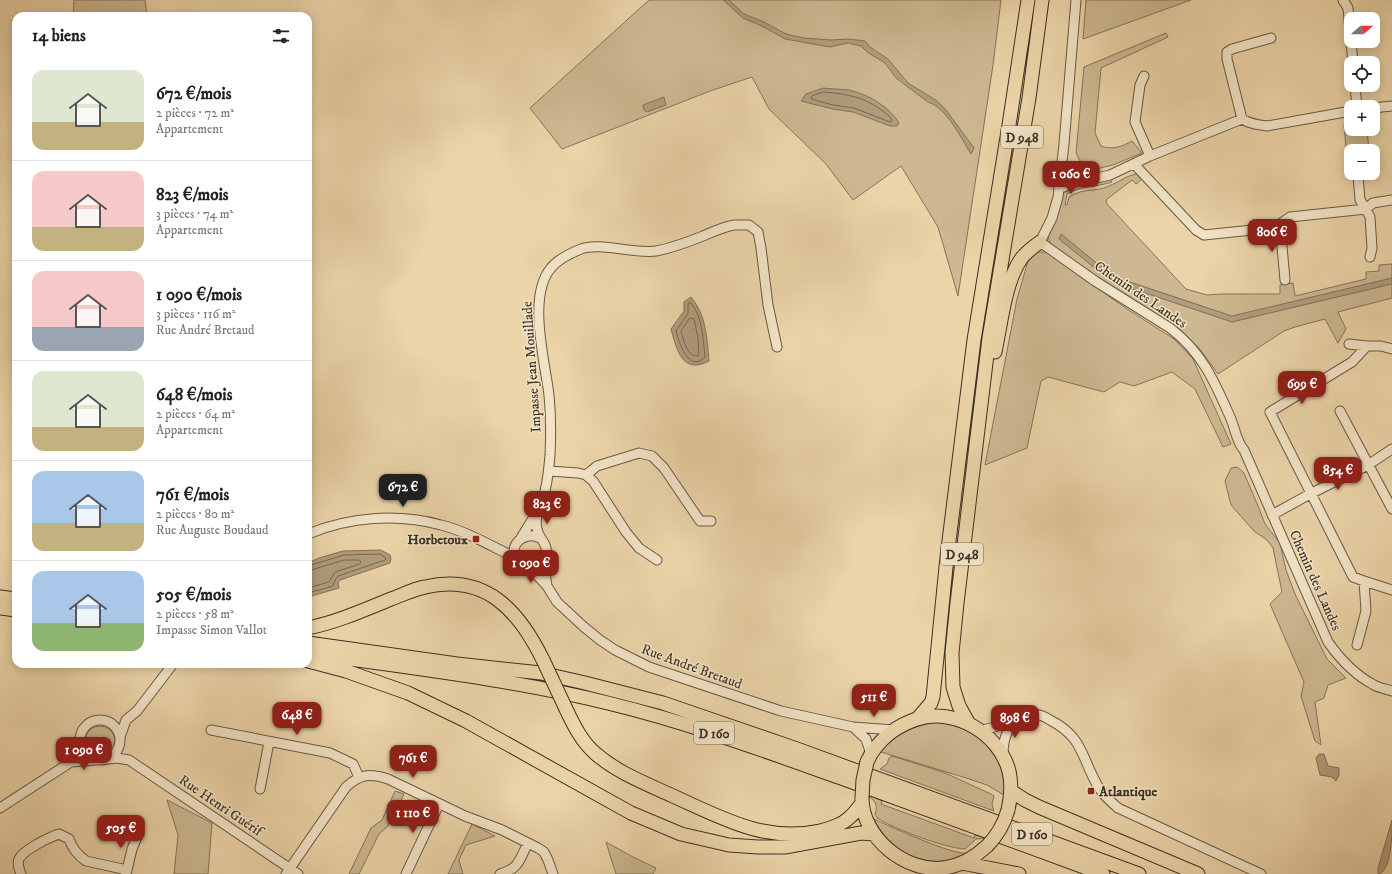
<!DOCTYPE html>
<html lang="fr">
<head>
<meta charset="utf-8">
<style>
  body { margin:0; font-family:"IM FELL DW Pica",serif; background:#f2f2f2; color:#222; height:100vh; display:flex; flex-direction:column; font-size:15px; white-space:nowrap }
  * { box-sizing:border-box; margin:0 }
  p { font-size:13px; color:#767676 }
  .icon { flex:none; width:22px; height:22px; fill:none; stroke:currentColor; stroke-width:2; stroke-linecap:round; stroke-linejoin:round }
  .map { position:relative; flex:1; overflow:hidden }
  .side { position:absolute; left:12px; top:12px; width:300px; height:656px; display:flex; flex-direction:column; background:#fff; border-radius:12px; box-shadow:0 2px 10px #0003 }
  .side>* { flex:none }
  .needle { width:26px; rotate:69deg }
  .controls { position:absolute; left:1344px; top:12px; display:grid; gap:8px }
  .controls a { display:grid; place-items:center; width:36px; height:36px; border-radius:8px; background:#fff; box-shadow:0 2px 10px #0003; font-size:20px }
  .price { position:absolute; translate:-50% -34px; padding:0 9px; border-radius:8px; background:#8f2418; color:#fff; font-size:13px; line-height:26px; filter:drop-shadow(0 1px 2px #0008) }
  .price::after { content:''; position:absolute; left:50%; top:24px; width:12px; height:9px; margin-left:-6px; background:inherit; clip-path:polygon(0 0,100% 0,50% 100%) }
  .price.active { background:#222; color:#fff }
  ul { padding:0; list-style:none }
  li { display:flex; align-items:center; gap:12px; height:100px; padding:0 20px }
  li+li { border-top:1px solid #e0e0e0 }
  li span { display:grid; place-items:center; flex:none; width:112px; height:80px; border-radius:12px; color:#555 }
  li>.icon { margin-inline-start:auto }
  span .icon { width:48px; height:48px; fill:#fffc; stroke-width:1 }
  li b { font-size:17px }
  h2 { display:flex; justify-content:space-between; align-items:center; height:48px; padding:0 20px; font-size:17px }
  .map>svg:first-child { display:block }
  .green { fill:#cdb892; stroke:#84745c }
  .water { fill:#b09c7c; stroke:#82715a }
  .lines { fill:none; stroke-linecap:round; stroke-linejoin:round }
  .shore { stroke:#766651; stroke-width:1 }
  .minor-casing { stroke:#685946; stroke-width:11 }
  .highway-casing { stroke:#3c3026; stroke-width:15 }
  .minor { stroke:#f2e3c6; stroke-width:9 }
  .highway { stroke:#ebd4a8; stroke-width:13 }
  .highway-bridge-casing { stroke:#3c3026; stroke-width:15; stroke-linecap:butt }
  .highway-bridge { stroke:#ebd4a8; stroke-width:13 }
  .poi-dot { fill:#8f2418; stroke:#f2e3c6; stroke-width:1.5 }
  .labels { text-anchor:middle; stroke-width:3; stroke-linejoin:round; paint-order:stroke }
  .shield { fill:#f2e3c6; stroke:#736656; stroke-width:1 }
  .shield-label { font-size:13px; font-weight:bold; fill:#3c3026 }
  .street-label { font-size:14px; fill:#3c3026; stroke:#f2e3c6 }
  .poi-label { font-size:14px; font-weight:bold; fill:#3c3026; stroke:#f2e3c6; text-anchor:end }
</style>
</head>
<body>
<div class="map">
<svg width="1392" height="874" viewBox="0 0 1392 874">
  <rect width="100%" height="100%" fill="#ebd4a8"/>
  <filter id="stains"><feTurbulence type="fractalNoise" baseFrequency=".005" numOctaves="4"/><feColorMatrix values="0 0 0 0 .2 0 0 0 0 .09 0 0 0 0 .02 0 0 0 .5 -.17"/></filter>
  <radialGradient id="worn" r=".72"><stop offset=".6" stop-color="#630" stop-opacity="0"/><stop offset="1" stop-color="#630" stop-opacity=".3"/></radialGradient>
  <path class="green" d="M 74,0 L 145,0 L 147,16 L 73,16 Z
    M 649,0 L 1001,0 L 993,65 L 958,296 L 938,227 L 901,166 L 853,200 L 826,164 L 769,109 L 752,77 L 710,91 L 562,149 L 530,108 Z
    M 1086,0 L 1191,0 L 1083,39 Z
    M 1166,33 L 1168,37 L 1101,68 L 1095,133 L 1101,146 C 1113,150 1121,147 1132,141 L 1142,153 L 1113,165 L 1096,169 L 1082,165 L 1076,153 L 1084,67 Z
    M 1351,124 L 1351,129 L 1367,129 L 1369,151 L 1351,151 L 1351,171 L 1346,172 L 1345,160 L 1347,159 L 1344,125 Z
    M 1136,174 L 1142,179 L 1136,184 L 1132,180 L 1106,200 L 1107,204 L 1186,289 L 1207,295 L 1222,294 L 1280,294 L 1280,285 L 1293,283 L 1295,296 L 1366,279 L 1366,272 L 1379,271 L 1379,265 L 1392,264 L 1392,298 L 1338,312 L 1346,329 L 1338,343 L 1325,319 L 1295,327 L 1284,331 L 1218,374 L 1199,348 L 1180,331 L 1162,318 L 1118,291 L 1063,254 L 1050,244 L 1048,236 L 1058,211 L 1063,193 L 1071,186 L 1091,184 L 1110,179 L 1112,182 C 1097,187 1080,186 1067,194 L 1065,205 L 1067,205 L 1069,197 C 1085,187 1094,193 1109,186 C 1119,182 1126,176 1136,174 Z
    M 1036,252 L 1047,252 L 1124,307 L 1174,339 L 1193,359 L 1231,444 L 1223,447 L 1195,389 L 1172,372 L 1134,386 L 1120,382 L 1104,392 L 1048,377 L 1041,381 L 1027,448 L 985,465 L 1017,299 L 1028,261 Z
    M 1237,467 L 1244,473 L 1258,506 L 1265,524 L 1280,543 L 1286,570 L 1295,594 L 1327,659 L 1346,678 L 1328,685 L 1324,698 L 1315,702 L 1321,745 L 1315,741 L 1301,696 L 1304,682 L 1270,604 L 1282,592 L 1273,548 L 1267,540 L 1254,531 L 1231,505 L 1225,481 L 1231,468 Z
    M 936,722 C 974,725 1008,755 1004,795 L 987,785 L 963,777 L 881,752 C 895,734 914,726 936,722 Z
    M85 741a15 15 0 1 1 30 0a15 15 0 1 1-30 0Z
    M 892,756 L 943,772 L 991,794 L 994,796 L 992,804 L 994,811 L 880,769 L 887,764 L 889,758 Z
    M 395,791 L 404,794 L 388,826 L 379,834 L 359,874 L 349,874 L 371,828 L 382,820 Z
    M 869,795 L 882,801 L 881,804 L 974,838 L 975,835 L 986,838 L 976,839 L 965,849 C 944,848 895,829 877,818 L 875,814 C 878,806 876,801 869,797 Z
    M 167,800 L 212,823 L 208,874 L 174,874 L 178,835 Z
    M 874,819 C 889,826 954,856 967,853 C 961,857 956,858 950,860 C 917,867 888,847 874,819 Z
    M 472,824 L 495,836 L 466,845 L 459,860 L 463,874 L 448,874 Z
    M 606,842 L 633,857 L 656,868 L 653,874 L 616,874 Z"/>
  <path class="water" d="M 723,0 L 729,0 L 744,14 L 764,22 L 786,34 L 804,38 L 831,40 L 848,39 L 865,41 L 870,47 L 888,59 L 908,83 L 937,101 L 946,110 L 974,148 L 971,154 C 961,138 947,108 928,102 L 896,78 L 885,63 L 867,52 L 861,46 L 848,43 L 830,47 L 785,39 L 762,26 L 743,18 Z
    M 823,88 C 831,89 840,89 849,90 C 867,94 889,106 899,123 L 897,126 L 890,126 L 853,112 L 833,109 L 801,101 L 806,94 Z
    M 664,97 L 666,105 L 647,112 L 644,110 L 643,105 Z
    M 1061,234 L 1099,265 L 1124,280 L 1232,316 L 1392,278 L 1392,284 L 1232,322 L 1124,286 L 1096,269 L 1059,239 Z
    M 691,297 C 706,315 707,338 709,361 C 682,375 677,350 671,329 L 684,311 L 684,302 Z
    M 381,550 L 390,555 L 391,559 L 390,563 L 340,580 L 338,583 L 339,588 L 308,597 L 308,563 L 319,558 L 343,551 Z
    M 1319,754 L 1324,754 L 1328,766 L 1339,768 L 1339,775 L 1336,781 L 1332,777 L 1320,775 L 1316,758 Z
    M 1392,820 C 1392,833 1392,872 1378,874 L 1378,868 Z"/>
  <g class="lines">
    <path class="shore" d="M 824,92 C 847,94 865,97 884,112 C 888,115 891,117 892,121 L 890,122 L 854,108 L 833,105 L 811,99 L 812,96 Z
      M 689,303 L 691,303 C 703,317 703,341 705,357 C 688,374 679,342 676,331 L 688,313 L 688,305 Z
      M 690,318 L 694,319 L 698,338 L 699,354 L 698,356 C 687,357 684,340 681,332 Z
      M 308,566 L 344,555 L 380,554 L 386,558 L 385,560 L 338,576 L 335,580 L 333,586 L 308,593
      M 308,571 L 344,560 L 359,560 L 361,562 L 360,564 L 335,572 L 329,582 L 308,588"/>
    <g class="minor-casing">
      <path id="minor" d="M 1076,0 L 1064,144 L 1058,197 L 1052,218 L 1040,242 L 1095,281 L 1170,328 C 1203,353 1215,383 1231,419 C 1235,429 1237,443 1244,450 L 1328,642 C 1340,659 1355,675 1374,685 C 1379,688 1386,689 1392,691
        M 1343,0 L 1348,8 L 1353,63
        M 1144,76 L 1140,85 L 1135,122 L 1150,156
        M 1355,85 L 1357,107
        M 1373,108 L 1392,106
        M 1242,119 L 1227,59 L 1227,52 L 1232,49 L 1271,38
        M 1134,164 L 1196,230 L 1204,235 L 1272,228 L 1280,224 L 1290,217 L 1366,209 L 1373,203 L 1392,200
        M 1060,172 L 1079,180
        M 1358,175 L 1360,200 L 1366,209 L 1370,217 L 1372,248 L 1370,257
        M 1059,186 L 1064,187 L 1079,180 L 1092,179 L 1110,175 L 1150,156 L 1242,119 C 1250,124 1258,125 1267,126 L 1351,111
        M 1280,224 L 1285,280
        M 1349,344 L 1367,346
        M 1392,349 L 1381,346 L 1367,346 L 1352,362 L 1270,412 L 1353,577 L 1364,581 L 1392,590
        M 1340,411 L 1392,509
        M 549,471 L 578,473 L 586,475 L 597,466 L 639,453 L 652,456 L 664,468 L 700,521 L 711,521
        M 586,475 L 593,481 L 626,532 L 639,548 L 657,560
        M 1272,515 L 1310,494 L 1368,465 L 1392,449
        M 308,534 C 349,517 397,513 441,525 C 466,531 493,547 516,558
        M 521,538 L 532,520 L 537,513
        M 540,538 C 524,530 506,546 518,561 C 529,575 552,561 545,545 C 542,538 539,538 537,529 C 534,515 541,504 545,491 C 548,479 549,467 550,455 C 551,435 551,415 549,395 C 545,361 527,296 551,268 C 558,259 571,253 581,249 C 599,242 634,254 656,251 C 672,248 688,242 703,236 C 712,232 723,227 734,225 C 739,225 744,225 749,225 L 758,232 L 761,248 L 768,305 L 777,347
        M 543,561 L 547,586
        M 529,567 L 547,586 L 557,602 L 584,627 L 600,640 L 615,650 L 649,667 L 781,711 L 853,727 L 894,730
        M 1357,645 L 1366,611 L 1364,581
        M80 740a20 20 0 1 1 40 0a20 20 0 1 1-40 0Z
        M 853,727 L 866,739 L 871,754
        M 211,730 L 330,753 L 353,764 L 359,777
        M 981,730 C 992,729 1002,724 1013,720 C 1017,718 1022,715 1027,714 C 1035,713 1044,716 1050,720 C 1085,738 1081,759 1099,788 C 1104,796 1111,802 1118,808 L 1261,874
        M 120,737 L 126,720 L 137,711 L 173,664
        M 1003,756 C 1003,739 1006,732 1016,719
        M 109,759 L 117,758 L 129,760 L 298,874
        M 71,762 L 80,740
        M 260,789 L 269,742
        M 0,808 L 71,762 L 95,760
        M 127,870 L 132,849 L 138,835
        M 21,874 C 19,869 17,864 19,859 C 23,850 50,837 59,834 L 69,839 C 72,848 79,856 86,861 L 127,870 L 126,874
        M 286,874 L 346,787 C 360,774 370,773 388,779 L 465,816 L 502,830 L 538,848 L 544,852 L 548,860 L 553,874
        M 406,874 L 439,804
        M 500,874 C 520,868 519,860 528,843"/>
    </g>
    <g class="highway-casing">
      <path id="highway" d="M 995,352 C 1001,324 1005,282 1021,259 C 1026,252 1033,247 1040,242
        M 0,597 L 16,599
        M 0,608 L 16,610
        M 308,628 C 337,622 364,610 391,599 C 402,595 414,589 425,587 C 486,573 519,611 543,660
        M 308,643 L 457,664 L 541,673 L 585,683 L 663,703 L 797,749 L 1139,874
        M 308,653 C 409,668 512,679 612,704 C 690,723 765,751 841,778 C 929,810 1016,842 1103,874
        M 308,661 L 346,671 L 408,693 L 466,721 L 631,813 L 681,834 L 729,845 L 758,847 L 785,847 L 861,833 L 874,834
        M 566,709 C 574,726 582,742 596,754 C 618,773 647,784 673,796 C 722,818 765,843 820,831 C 831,828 842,825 850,817 C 855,813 858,808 862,803
        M 918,718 L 931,703 L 933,697 L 947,557 L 974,340 L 1009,125 L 1028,0
        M 969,724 L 959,706 L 953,687 L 952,653 L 957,603 L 989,338 L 1029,98 L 1042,0
        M 867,762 C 872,750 880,741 890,733 C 898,727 907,722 917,719 C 954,707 999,733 1009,771 C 1012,784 1011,797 1008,810
        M 1011,791 L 1025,800 L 1039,807 L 1198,874
        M 862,798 C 862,837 905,873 944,868 C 961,866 975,857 987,846
        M 962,863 L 1019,874"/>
    </g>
    <use href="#minor" class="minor"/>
    <use href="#highway" class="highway"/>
    <g class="highway-bridge-casing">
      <path id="highway-bridge" d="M 543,660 L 566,709
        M 862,798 L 863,780 L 867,762
        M 987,846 C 998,835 1004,824 1008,810"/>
    </g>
    <use href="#highway-bridge" class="highway-bridge"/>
  </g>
  <g class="poi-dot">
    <rect x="472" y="535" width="8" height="8" rx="2"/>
    <rect x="1087" y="787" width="8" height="8" rx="2"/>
  </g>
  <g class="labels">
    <g class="shield">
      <rect x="1001" y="126" width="42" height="22" rx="3"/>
      <rect x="941" y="543" width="42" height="22" rx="3"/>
      <rect x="694" y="722" width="40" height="22" rx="3"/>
      <rect x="1012" y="823" width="40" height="22" rx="3"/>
    </g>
    <g class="shield-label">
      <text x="1022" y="142">D 948</text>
      <text x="962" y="559">D 948</text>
      <text x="714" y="738">D 160</text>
      <text x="1032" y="839">D 160</text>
    </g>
    <g class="street-label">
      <text transform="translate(1141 294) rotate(34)" y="5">Chemin des Landes</text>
      <text transform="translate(531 367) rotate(-94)" y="5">Impasse Jean Mouillade</text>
      <text transform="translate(1316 580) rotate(66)" y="5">Chemin des Landes</text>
      <text transform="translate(692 666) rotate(20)" y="5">Rue André Bretaud</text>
      <text transform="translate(221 805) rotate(34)" y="5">Rue Henri Guérif</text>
    </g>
    <g class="poi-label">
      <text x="468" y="544">Horbetoux</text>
      <text x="1099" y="796" text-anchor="start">Atlantique</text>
    </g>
  </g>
  <rect width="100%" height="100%" filter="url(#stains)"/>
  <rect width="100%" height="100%" fill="url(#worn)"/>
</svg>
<div class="controls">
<a><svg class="needle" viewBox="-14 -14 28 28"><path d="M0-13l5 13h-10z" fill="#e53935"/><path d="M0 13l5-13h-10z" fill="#767676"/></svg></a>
<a><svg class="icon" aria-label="locate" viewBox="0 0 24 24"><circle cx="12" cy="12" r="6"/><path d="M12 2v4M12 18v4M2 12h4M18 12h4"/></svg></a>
<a>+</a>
<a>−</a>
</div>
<b class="price" style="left:1071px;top:195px">1 060 €</b>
<b class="price" style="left:1272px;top:253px">806 €</b>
<b class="price" style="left:1302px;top:405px">699 €</b>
<b class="price" style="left:1338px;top:491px">854 €</b>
<b class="price active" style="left:403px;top:508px">672 €</b>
<b class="price" style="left:547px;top:525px">823 €</b>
<b class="price" style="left:531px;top:584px">1 090 €</b>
<b class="price" style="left:874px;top:718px">511 €</b>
<b class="price" style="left:297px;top:736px">648 €</b>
<b class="price" style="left:1015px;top:739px">898 €</b>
<b class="price" style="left:84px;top:771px">1 090 €</b>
<b class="price" style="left:413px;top:779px">761 €</b>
<b class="price" style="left:413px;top:834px">1 110 €</b>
<b class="price" style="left:121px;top:849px">505 €</b>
<section class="side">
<h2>14 biens<svg class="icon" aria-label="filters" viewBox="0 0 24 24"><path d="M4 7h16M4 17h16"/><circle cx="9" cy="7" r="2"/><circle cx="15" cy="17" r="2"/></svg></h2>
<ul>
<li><span style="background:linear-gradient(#dfe7d0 65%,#c2b280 0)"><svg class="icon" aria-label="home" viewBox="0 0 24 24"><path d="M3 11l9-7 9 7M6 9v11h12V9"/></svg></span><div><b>672 €/mois</b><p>2 pièces · 72 m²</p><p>Appartement</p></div></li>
<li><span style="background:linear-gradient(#f6c9c9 70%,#c2b280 0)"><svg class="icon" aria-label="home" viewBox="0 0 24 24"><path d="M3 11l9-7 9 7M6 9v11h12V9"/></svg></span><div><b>823 €/mois</b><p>3 pièces · 74 m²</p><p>Appartement</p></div></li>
<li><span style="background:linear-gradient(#f6c9c9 70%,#9aa5b1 0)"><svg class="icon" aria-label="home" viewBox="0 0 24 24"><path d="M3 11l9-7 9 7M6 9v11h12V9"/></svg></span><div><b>1 090 €/mois</b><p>3 pièces · 116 m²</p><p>Rue André Bretaud</p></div></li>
<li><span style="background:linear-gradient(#dfe7d0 70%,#c2b280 0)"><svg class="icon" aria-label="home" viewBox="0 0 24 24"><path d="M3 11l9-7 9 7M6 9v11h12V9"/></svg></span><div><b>648 €/mois</b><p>2 pièces · 64 m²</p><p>Appartement</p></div></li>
<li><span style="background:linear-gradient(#a9c7e8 65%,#c2b280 0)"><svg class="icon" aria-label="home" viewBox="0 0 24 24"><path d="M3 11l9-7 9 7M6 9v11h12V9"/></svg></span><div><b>761 €/mois</b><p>2 pièces · 80 m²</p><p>Rue Auguste Boudaud</p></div></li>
<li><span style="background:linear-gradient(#a9c7e8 65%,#8fb573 0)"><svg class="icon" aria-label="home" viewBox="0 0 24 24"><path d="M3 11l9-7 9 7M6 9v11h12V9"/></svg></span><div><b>505 €/mois</b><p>2 pièces · 58 m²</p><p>Impasse Simon Vallot</p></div></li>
</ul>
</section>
</div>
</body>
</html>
